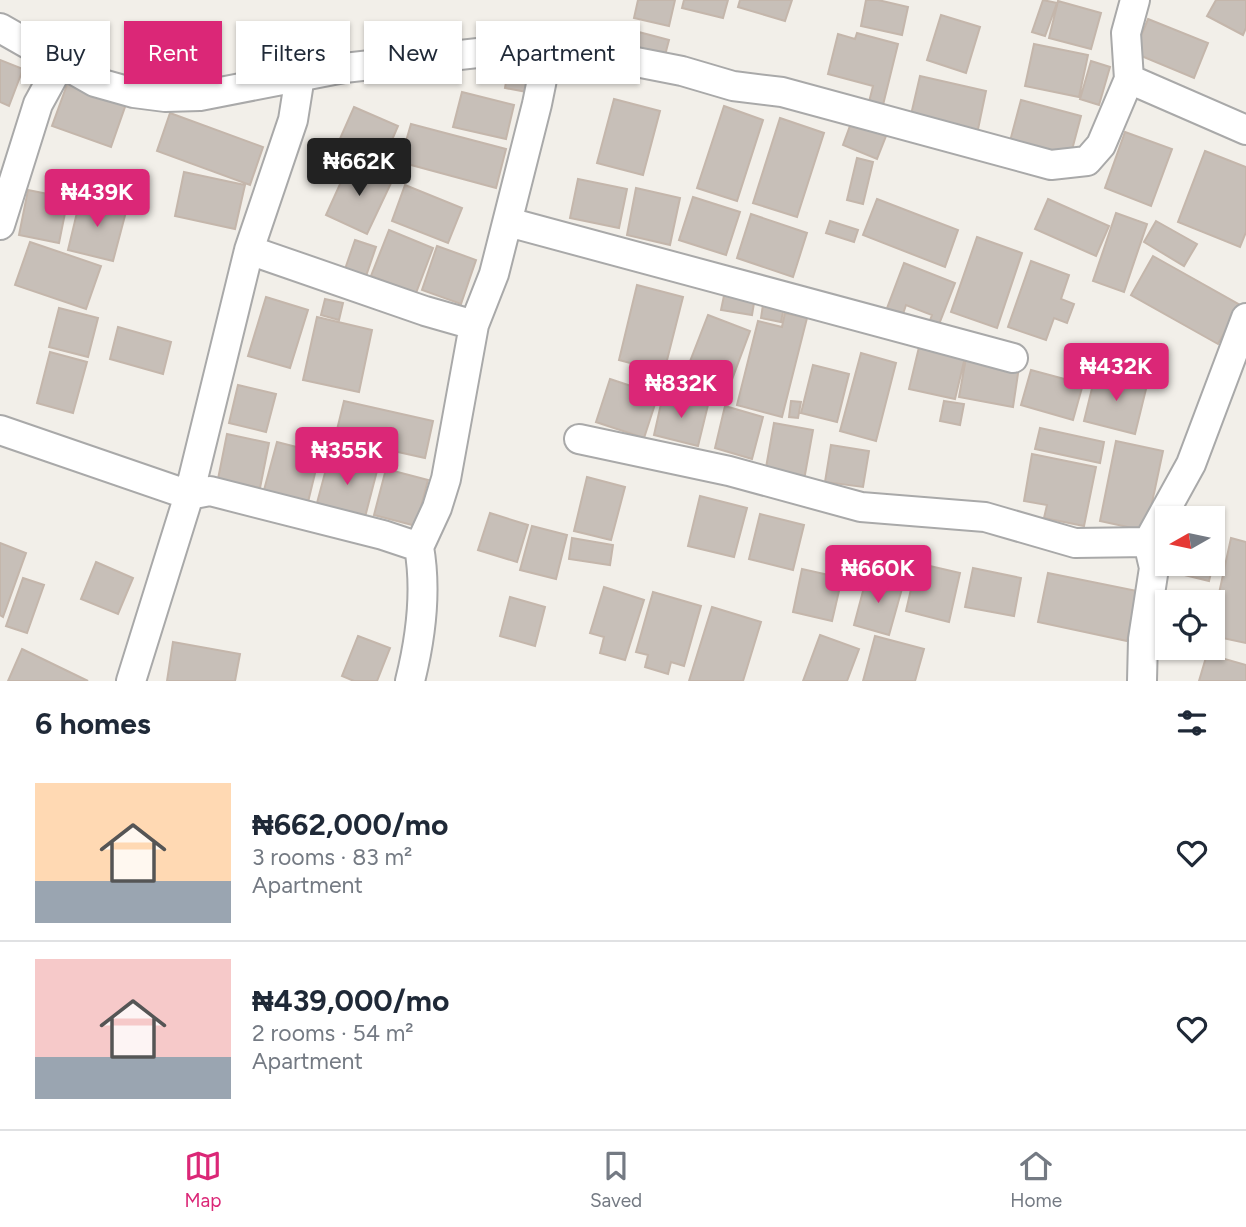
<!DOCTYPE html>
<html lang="en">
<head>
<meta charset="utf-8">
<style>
  body { margin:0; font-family:Figtree,sans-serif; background:#f2f2f3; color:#1f2937; height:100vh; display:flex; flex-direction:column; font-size:26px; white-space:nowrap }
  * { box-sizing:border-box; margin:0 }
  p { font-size:23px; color:#747a83 }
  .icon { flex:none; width:38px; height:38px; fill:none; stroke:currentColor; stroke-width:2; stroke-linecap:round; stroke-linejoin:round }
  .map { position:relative; height:681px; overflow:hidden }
  .sheet { display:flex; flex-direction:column; background:#fff; flex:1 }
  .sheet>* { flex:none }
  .hud { position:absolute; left:21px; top:21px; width:700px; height:63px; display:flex; gap:14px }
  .needle { width:46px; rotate:261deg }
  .tools { position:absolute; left:1155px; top:506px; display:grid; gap:14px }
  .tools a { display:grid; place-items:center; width:70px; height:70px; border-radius:0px; background:#fff; box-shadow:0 2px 5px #0004; font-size:35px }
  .price { position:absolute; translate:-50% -60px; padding:0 16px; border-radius:7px; background:#db2777; color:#fff; font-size:23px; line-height:46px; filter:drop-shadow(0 2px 4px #0008) }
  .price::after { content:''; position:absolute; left:50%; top:42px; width:21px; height:16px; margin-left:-10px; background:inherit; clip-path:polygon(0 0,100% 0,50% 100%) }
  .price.current { background:#222; color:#fff }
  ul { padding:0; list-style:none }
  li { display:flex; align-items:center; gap:21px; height:175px; padding:0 35px }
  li+li { border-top:2px solid #e0e1e3 }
  li span { display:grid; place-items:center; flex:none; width:196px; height:140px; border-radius:0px; color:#555 }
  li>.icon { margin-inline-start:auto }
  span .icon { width:84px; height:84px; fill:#fffc; stroke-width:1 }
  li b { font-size:30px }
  h2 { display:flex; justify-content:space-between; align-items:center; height:84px; padding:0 35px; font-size:30px }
  .pill { padding:0 24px; border-radius:0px; background:#fff; box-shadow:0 2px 5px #0004; font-size:24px; line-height:63px }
  .pill.current { background:#db2777; color:#fff }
  .tabs { display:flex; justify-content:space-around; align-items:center; height:98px; border-top:2px solid #e0e1e3; background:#fff; font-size:19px; color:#747a83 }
  .tabs a { display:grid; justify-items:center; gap:4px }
  .tabs .current { color:#db2777 }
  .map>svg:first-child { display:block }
  .building { fill:#c7bfb8; stroke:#c4b6ab; stroke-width:2 }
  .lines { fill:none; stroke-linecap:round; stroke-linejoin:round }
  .minor-casing { stroke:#a9a9a9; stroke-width:32 }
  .minor { stroke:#fff; stroke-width:28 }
</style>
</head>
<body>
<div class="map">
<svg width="1246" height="681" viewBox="0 0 1246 681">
  <rect width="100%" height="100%" fill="#f2efe9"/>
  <path class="building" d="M 638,0 L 675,0 L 669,26 L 634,18 Z
    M 684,0 L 728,0 L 723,18 L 682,8 Z
    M 740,0 L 792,0 L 785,21 L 738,7 Z
    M 866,0 L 878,0 L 908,7 L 902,35 L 861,26 Z
    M 1043,0 L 1057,3 L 1045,36 L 1032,32 Z
    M 1216,0 L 1246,0 L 1246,28 L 1243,35 L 1207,16 Z
    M 1058,1 L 1101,13 L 1091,49 L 1049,38 Z
    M 941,15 L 980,27 L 966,73 L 927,60 Z
    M 1148,19 L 1208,43 L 1194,78 L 1134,53 Z
    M 635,31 L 669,40 L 664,59 L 631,50 Z
    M 857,33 L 898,44 L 882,109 L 868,106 L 873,86 L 828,74 L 838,34 L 855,39 Z
    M 1034,44 L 1088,55 L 1079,97 L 1025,86 Z
    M 0,60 L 23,69 L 9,106 L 0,102 Z
    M 1091,61 L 1110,67 L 1099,105 L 1080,99 Z
    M 509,64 L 532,68 L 527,92 L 505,88 Z
    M 920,76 L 986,91 L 977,134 L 910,119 Z
    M 68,82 L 126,104 L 111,147 L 52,126 Z
    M 462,92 L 514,105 L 506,139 L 453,127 Z
    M 614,99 L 660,111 L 643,175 L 597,163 Z
    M 1021,100 L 1081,116 L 1069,161 L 1009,145 Z
    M 724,106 L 763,120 L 737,201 L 697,188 Z
    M 354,107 L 398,126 L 383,161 L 339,141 Z
    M 170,113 L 263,147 L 250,185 L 157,151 Z
    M 780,118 L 824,133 L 797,217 L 753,203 Z
    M 851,123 L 886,136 L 877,159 L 843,145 Z
    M 411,124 L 506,149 L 496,188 L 400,162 Z
    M 1125,132 L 1172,149 L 1151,206 L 1105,188 Z
    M 1205,151 L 1246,167 L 1246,232 L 1240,247 L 1178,222 Z
    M 857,158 L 873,162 L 863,204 L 847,200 Z
    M 350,162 L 392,181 L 367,234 L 326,215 Z
    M 184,172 L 245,185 L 235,229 L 175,216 Z
    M 578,179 L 627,189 L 619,228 L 570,218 Z
    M 405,185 L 462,208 L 448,243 L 392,221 Z
    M 636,188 L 680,198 L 670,245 L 627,235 Z
    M 28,190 L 68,198 L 59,243 L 19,235 Z
    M 81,196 L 127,208 L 113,261 L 68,250 Z
    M 693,197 L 740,212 L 726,255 L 679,240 Z
    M 877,199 L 958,230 L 945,267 L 863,235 Z
    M 1048,199 L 1109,226 L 1096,256 L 1035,229 Z
    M 1116,213 L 1147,224 L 1124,292 L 1093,281 Z
    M 751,214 L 807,233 L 793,277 L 737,258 Z
    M 830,221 L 858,230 L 854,242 L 826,233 Z
    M 1156,221 L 1197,244 L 1184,266 L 1144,242 Z
    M 389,230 L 433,248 L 416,293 L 371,276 Z
    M 977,237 L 1022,253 L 997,328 L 951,312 Z
    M 355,240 L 376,247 L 365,279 L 344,272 Z
    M 30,242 L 101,266 L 86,309 L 15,285 Z
    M 437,246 L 476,260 L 461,304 L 422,290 Z
    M 1153,256 L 1240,305 L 1218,344 L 1131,295 Z
    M 1031,261 L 1069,275 L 1061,299 L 1074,304 L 1067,323 L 1054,318 L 1046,340 L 1008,327 Z
    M 904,263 L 955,283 L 938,327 L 929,323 L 932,315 L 906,305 L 902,317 L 886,311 Z
    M 637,285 L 683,297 L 664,372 L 619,360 Z
    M 725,291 L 755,297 L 752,315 L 721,310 Z
    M 266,297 L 308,310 L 290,368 L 248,356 Z
    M 764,298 L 785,302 L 781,322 L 761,318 Z
    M 325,299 L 343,303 L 339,320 L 321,315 Z
    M 59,308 L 98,318 L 88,357 L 49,347 Z
    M 785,313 L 807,318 L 782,417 L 737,405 L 758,321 L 782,327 Z
    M 708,315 L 750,331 L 727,393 L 684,377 Z
    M 317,317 L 372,330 L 359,392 L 303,380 Z
    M 118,327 L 171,342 L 163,374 L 110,359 Z
    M 920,343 L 966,353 L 955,399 L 909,389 Z
    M 50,352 L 87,362 L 73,413 L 37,403 Z
    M 861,353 L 896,363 L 876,441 L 840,431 Z
    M 966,358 L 1019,367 L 1013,407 L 959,397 Z
    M 813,365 L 849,374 L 837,422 L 801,413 Z
    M 1031,370 L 1083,384 L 1073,420 L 1021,405 Z
    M 1096,372 L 1147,385 L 1135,434 L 1084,421 Z
    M 610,379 L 658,395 L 644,438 L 596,422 Z
    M 238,385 L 276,394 L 266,432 L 229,423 Z
    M 663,395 L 708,405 L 698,446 L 654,435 Z
    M 344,401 L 433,421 L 425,458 L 335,438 Z
    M 791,401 L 801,402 L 798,418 L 789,417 Z
    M 944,401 L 964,404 L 960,425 L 940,421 Z
    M 725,406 L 763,417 L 752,459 L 715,448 Z
    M 774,423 L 813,430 L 804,480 L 765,473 Z
    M 1040,428 L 1104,442 L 1100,463 L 1035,449 Z
    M 227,434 L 269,443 L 260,488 L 218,479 Z
    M 1116,441 L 1163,451 L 1146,531 L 1100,521 Z
    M 277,442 L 320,453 L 308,502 L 264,490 Z
    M 831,445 L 869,451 L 863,487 L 825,482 Z
    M 1032,454 L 1096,467 L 1084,526 L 1044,518 L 1047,505 L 1024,501 Z
    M 329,458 L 377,471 L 365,517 L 317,503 Z
    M 386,469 L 428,480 L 416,526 L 374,515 Z
    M 587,477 L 625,487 L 611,540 L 574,531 Z
    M 700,496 L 747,508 L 734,557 L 688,546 Z
    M 490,513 L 528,525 L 517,562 L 478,550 Z
    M 760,514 L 804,525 L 793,570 L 749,559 Z
    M 532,526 L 567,535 L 556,579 L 520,570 Z
    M 572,538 L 613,545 L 610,565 L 569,559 Z
    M 1231,538 L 1246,542 L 1246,643 L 1213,636 L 1213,621 Z
    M 1213,540 L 1219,541 L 1209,581 L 1168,571 L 1170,564 L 1213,564 Z
    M 0,543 L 26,553 L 3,617 L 0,615 Z
    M 96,562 L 133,578 L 118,614 L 81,599 Z
    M 917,563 L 960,573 L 949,622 L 906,611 Z
    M 973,568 L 1021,578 L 1014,616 L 965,607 Z
    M 802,569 L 842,578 L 832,621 L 793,612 Z
    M 1048,573 L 1137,591 L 1127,641 L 1038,622 Z
    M 867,576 L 903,585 L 889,635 L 854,625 Z
    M 23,578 L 44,585 L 27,633 L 6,626 Z
    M 604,587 L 644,600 L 625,660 L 600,653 L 604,637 L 590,633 Z
    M 653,592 L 701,606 L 684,666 L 671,662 L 668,674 L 645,667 L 648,655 L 636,652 Z
    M 510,597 L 545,607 L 535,646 L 500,636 Z
    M 712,607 L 761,622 L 743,681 L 689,681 Z
    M 820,635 L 859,649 L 847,681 L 803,681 Z
    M 358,636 L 390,648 L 377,681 L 354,681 L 342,676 Z
    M 875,636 L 924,649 L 915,681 L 863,681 Z
    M 173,642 L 240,654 L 235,681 L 167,681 Z
    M 22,649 L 88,681 L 8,681 Z
    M 1207,654 L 1246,665 L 1246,681 L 1199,681 Z"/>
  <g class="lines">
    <g class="minor-casing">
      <path id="minor" d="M 0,28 L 95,82 L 134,93 L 165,97 L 200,96 L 344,68 L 549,45 L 682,71 L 733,86 L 782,92 L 1051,165 L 1087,161 L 1101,145 L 1129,79 L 1126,33 L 1135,0
        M 1129,79 L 1246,130
        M 508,222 L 1013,358
        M 0,225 L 38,104 L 61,62
        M 249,250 L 293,120 L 300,76
        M 0,430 L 189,495 L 249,250 L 425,311 L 474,325
        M 579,439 L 729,471 L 861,507 L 985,517 L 1075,543 L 1148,542
        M 131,681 L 189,495 L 210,491 L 383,535 L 419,547 L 437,508 L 446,479 L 474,325 L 494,274 L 537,104 L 549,45
        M 410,681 C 421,637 427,592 419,547
        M 1142,681 L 1143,639 L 1154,568 L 1148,542 L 1191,464 L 1246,318"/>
    </g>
    <use href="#minor" class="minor"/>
  </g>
</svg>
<div class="tools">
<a><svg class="needle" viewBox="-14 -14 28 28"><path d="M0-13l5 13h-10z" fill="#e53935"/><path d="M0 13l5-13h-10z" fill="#747a83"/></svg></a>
<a><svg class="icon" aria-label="locate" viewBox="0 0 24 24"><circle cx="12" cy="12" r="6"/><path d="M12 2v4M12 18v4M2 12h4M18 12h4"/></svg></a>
</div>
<b class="price current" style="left:359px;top:198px">₦662K</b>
<b class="price" style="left:97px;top:229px">₦439K</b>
<b class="price" style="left:1116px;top:403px">₦432K</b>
<b class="price" style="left:681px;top:420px">₦832K</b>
<b class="price" style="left:347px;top:487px">₦355K</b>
<b class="price" style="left:878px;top:605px">₦660K</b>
<div class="hud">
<a class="pill">Buy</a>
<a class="pill current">Rent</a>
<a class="pill">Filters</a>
<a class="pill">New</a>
<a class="pill">Apartment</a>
</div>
</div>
<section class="sheet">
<h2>6 homes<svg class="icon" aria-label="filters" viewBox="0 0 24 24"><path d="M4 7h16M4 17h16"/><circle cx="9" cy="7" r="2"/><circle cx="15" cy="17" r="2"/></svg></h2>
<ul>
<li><span style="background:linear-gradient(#ffd9b3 70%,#9aa5b1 0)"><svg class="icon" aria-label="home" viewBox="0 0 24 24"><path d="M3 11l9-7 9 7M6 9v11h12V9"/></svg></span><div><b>₦662,000/mo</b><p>3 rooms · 83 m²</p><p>Apartment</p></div><svg class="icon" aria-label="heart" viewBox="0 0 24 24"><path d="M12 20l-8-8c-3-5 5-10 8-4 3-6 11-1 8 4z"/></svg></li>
<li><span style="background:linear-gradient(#f6c9c9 70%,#9aa5b1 0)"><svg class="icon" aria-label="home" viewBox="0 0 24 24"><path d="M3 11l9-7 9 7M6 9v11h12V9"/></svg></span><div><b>₦439,000/mo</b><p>2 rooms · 54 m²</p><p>Apartment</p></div><svg class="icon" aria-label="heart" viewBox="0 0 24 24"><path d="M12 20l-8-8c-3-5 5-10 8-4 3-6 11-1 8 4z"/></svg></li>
</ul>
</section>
<nav class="tabs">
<a class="current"><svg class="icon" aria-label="map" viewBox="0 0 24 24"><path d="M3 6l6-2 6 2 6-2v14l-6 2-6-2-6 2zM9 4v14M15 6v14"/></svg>Map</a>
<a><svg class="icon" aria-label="saved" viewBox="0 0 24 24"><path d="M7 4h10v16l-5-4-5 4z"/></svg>Saved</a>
<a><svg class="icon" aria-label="home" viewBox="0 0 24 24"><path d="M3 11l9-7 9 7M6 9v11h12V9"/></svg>Home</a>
</nav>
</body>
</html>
